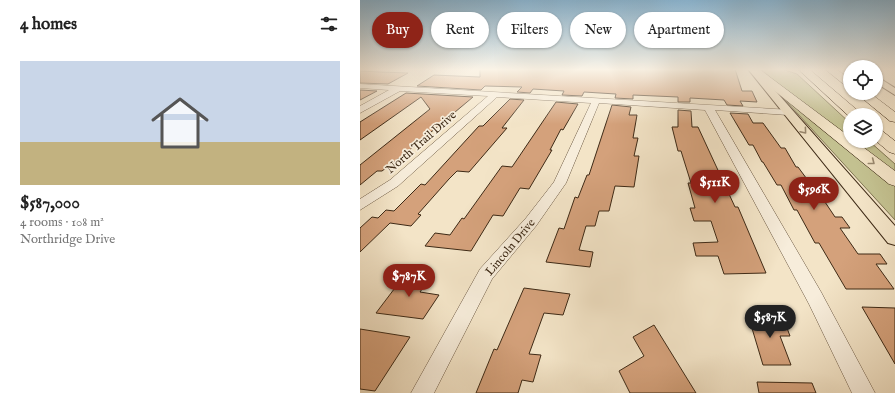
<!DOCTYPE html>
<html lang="en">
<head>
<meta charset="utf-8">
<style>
  body { margin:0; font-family:"IM FELL English",serif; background:#f6f6f6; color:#222; height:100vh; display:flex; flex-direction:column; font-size:15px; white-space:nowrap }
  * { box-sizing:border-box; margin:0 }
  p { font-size:13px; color:#767676 }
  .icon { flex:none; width:22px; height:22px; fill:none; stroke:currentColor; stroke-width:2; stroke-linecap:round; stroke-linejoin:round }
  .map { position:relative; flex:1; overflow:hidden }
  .sheet { display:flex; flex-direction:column; background:#fff; width:360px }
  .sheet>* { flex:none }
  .banner { position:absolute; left:12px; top:12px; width:380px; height:36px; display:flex; gap:8px }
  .controls { position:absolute; left:483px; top:60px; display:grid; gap:8px }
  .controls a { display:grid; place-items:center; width:40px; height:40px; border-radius:50%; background:#fff; box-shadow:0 1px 3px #0004; font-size:20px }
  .price { position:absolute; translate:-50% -34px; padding:0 9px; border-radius:14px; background:#8f2418; color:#fff; font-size:13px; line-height:26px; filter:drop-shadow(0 1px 2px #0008) }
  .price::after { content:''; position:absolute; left:50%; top:24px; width:12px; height:9px; margin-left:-6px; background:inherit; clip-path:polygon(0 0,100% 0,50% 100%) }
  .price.active { background:#222; color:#fff }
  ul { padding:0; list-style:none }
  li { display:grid; align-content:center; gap:8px; height:212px; padding:0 20px }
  li span { display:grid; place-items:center; height:124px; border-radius:0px; color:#555 }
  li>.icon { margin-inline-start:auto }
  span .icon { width:72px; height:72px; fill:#fffc; stroke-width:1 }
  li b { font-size:17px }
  h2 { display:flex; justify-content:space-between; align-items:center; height:48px; padding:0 20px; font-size:17px }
  .pill { padding:0 14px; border-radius:18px; background:#fff; box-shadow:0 1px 3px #0004; font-size:14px; line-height:36px }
  .pill.active { background:#8f2418; color:#fff }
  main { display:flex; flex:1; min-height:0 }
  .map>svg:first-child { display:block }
  .green { fill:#c3c190; stroke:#807653 }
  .building { fill:#d4a17b; stroke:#3e2a16 }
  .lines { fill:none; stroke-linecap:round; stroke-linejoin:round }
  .minor-casing { stroke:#6b5842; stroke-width:1 }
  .major-casing { stroke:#3e2a16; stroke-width:2 }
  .highway-casing { stroke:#3e2a16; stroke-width:1 }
  .minor { fill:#f7eddb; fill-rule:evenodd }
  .major { fill:#f3e4c7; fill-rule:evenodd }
  .highway { fill:#f3e4c7; fill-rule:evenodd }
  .oneway { stroke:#98876e }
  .labels { text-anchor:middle; stroke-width:3.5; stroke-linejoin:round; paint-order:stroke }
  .street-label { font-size:12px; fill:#3e2a16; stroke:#f7eddb }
</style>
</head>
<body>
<main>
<section class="sheet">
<h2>4 homes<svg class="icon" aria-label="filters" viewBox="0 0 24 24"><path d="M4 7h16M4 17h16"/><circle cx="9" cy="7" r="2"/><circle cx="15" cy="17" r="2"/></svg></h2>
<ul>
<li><span style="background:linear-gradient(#c9d6e8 65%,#c2b280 0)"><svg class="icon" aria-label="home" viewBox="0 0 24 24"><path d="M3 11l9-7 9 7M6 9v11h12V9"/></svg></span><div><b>$587,000</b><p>4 rooms · 108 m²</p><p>Northridge Drive</p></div></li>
</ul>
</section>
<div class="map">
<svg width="535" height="393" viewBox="0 0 535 393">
  <rect width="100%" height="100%" fill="#f3e4c7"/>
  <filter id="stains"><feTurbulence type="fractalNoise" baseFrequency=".005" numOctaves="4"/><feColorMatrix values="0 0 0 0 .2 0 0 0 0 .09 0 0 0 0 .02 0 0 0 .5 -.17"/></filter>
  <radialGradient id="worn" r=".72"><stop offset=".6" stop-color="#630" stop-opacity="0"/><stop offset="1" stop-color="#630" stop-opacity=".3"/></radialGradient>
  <path class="green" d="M 401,69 L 422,69 L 437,74 L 490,123 L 490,141 L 509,141 L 535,164 L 535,175 L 433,98 Z
    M 417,91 L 535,185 L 535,220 Z"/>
  <path class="building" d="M 120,69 L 375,69 L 382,91 L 392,91 L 397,102 L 380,101 L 383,106 L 367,105 L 364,100 L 330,98 L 330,102 L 318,102 L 318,97 L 273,95 L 273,99 L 255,98 L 256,94 L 224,92 L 222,96 L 202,95 L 204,91 L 173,89 L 170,93 L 157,92 L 162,87 L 125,86 L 121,90 L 57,86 L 74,75 L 120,77 Z
    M 0,71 L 21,72 L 48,73 L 28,84 L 0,83 Z
    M 0,90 L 17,91 L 0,100 Z
    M 46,93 L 113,97 L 46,153 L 22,171 L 17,171 L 0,185 L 0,165 L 70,109 L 61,97 L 0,140 L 0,122 Z
    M 150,99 L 164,100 L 142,128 L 147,128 L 109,172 L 97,171 L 89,179 L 58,214 L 61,215 L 51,226 L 30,223 L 0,252 L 0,228 L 12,217 L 18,218 L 26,210 L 34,211 L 61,184 L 65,185 L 119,126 L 123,126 Z
    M 196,102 L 218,104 L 203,130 L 201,129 L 190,150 L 192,150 L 169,189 L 160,188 L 143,216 L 133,215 L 111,251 L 65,246 L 75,233 L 90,235 L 102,218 L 104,219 L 142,166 L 152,167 Z
    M 252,105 L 271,107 L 269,115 L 277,115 L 273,138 L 278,138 L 274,156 L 279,156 L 274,187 L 255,186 L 249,211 L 239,211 L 235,226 L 226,226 L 219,250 L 233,252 L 230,267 L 186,262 L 199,228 L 204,229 L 215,197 L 218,198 L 227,175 L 229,175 Z
    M 318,110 L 331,111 L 332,127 L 338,127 L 375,207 L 378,207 L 406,273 L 364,274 L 358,256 L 336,256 L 333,243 L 358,242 L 351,221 L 334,221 L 330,208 L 335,208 L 328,183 L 331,183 L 321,151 L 318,151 L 312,127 L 318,127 Z
    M 370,113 L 388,114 L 393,123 L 403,123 L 421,148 L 425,148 L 436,167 L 438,167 L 455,190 L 457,190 L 475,217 L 482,217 L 490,228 L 480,228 L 498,254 L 520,254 L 527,264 L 516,264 L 534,289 L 486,289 L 459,243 L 455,243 L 437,210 L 434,210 L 421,185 L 417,185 L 403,162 L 402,162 L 393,145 L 389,145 Z
    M 47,272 L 72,275 L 60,292 L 79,295 L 63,319 L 16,313 Z
    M 164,288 L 210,294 L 203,315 L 184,313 L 169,354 L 181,355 L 173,382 L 162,380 L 158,393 L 116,393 L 134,349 L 137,350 Z
    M 502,307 L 535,308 L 535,364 Z
    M 388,315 L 422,315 L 430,336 L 420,336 L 431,365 L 403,365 Z
    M 294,325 L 336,393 L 270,393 L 259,371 L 284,356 L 273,337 Z
    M 0,329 L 50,337 L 15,391 L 0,389 Z
    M 397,382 L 452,383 L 456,393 L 399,393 Z"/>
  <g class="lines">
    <g class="minor-casing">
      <path id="minor" d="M 0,84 L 431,110 L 433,112 L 428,115 L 355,110 L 461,292 L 515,393 L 492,393 L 449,304 L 345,110 L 239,103 L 206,183 L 176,226 L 132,279 L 74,393 L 51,393 L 120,269 L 166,218 L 194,182 L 231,103 L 137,97 L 38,186 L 0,210 L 0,199 L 30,180 L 128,96 L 40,91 L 0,113 L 0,106 L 29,90 L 0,88 Z"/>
    </g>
    <g class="major-casing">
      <path id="major" d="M 388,69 L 396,69 L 535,226 L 535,245 L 528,243 Z
        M 516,76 L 535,88 L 535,95 L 516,83 Z"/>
    </g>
    <g class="highway-casing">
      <path id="highway" d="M 388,69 L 399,69 L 490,137 L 490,141 L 495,141 L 535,171 L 535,186 L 529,184 Z
        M 438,69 L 449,69 L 503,115 L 490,115 L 490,117 Z
        M 465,69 L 476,69 L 490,79 L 490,87 L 486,86 Z
        M 496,93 L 510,93 L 535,112 L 535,122 L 530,121 Z
        M 516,129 L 521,130 L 535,141 L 535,154 L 529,152 L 516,141 Z"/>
    </g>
    <use href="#minor" class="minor"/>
    <use href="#major" class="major"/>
    <use href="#highway" class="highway"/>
  </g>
  <defs><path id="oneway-chevron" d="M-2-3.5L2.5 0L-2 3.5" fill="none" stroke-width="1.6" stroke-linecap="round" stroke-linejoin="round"/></defs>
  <g class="oneway">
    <use href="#oneway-chevron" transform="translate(444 131) rotate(50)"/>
    <use href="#oneway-chevron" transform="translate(512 162) rotate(38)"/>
  </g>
  <linearGradient id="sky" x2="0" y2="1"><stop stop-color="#8ab8d7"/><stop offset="0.56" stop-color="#faf3e6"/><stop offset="1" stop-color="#faf3e6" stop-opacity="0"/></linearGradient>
  <rect width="535" height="124" fill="url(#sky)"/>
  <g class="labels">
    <g class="street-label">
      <text transform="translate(61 142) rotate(-41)" y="4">North Trail Drive</text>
      <text transform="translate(150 247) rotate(-50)" y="4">Lincoln Drive</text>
    </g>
  </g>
  <rect width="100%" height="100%" filter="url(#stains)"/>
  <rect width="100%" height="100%" fill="url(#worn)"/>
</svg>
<div class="controls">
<a><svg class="icon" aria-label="locate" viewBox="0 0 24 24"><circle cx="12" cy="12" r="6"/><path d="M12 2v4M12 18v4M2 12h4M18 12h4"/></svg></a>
<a><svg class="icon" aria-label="layers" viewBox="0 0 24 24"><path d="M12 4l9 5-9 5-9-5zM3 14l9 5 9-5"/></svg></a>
</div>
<b class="price" style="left:355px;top:204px">$511K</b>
<b class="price" style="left:454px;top:211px">$596K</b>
<b class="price" style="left:49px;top:298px">$787K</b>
<b class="price active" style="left:410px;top:339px">$587K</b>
<div class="banner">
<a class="pill active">Buy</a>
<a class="pill">Rent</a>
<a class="pill">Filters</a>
<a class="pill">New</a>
<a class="pill">Apartment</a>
</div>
</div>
</main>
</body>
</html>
